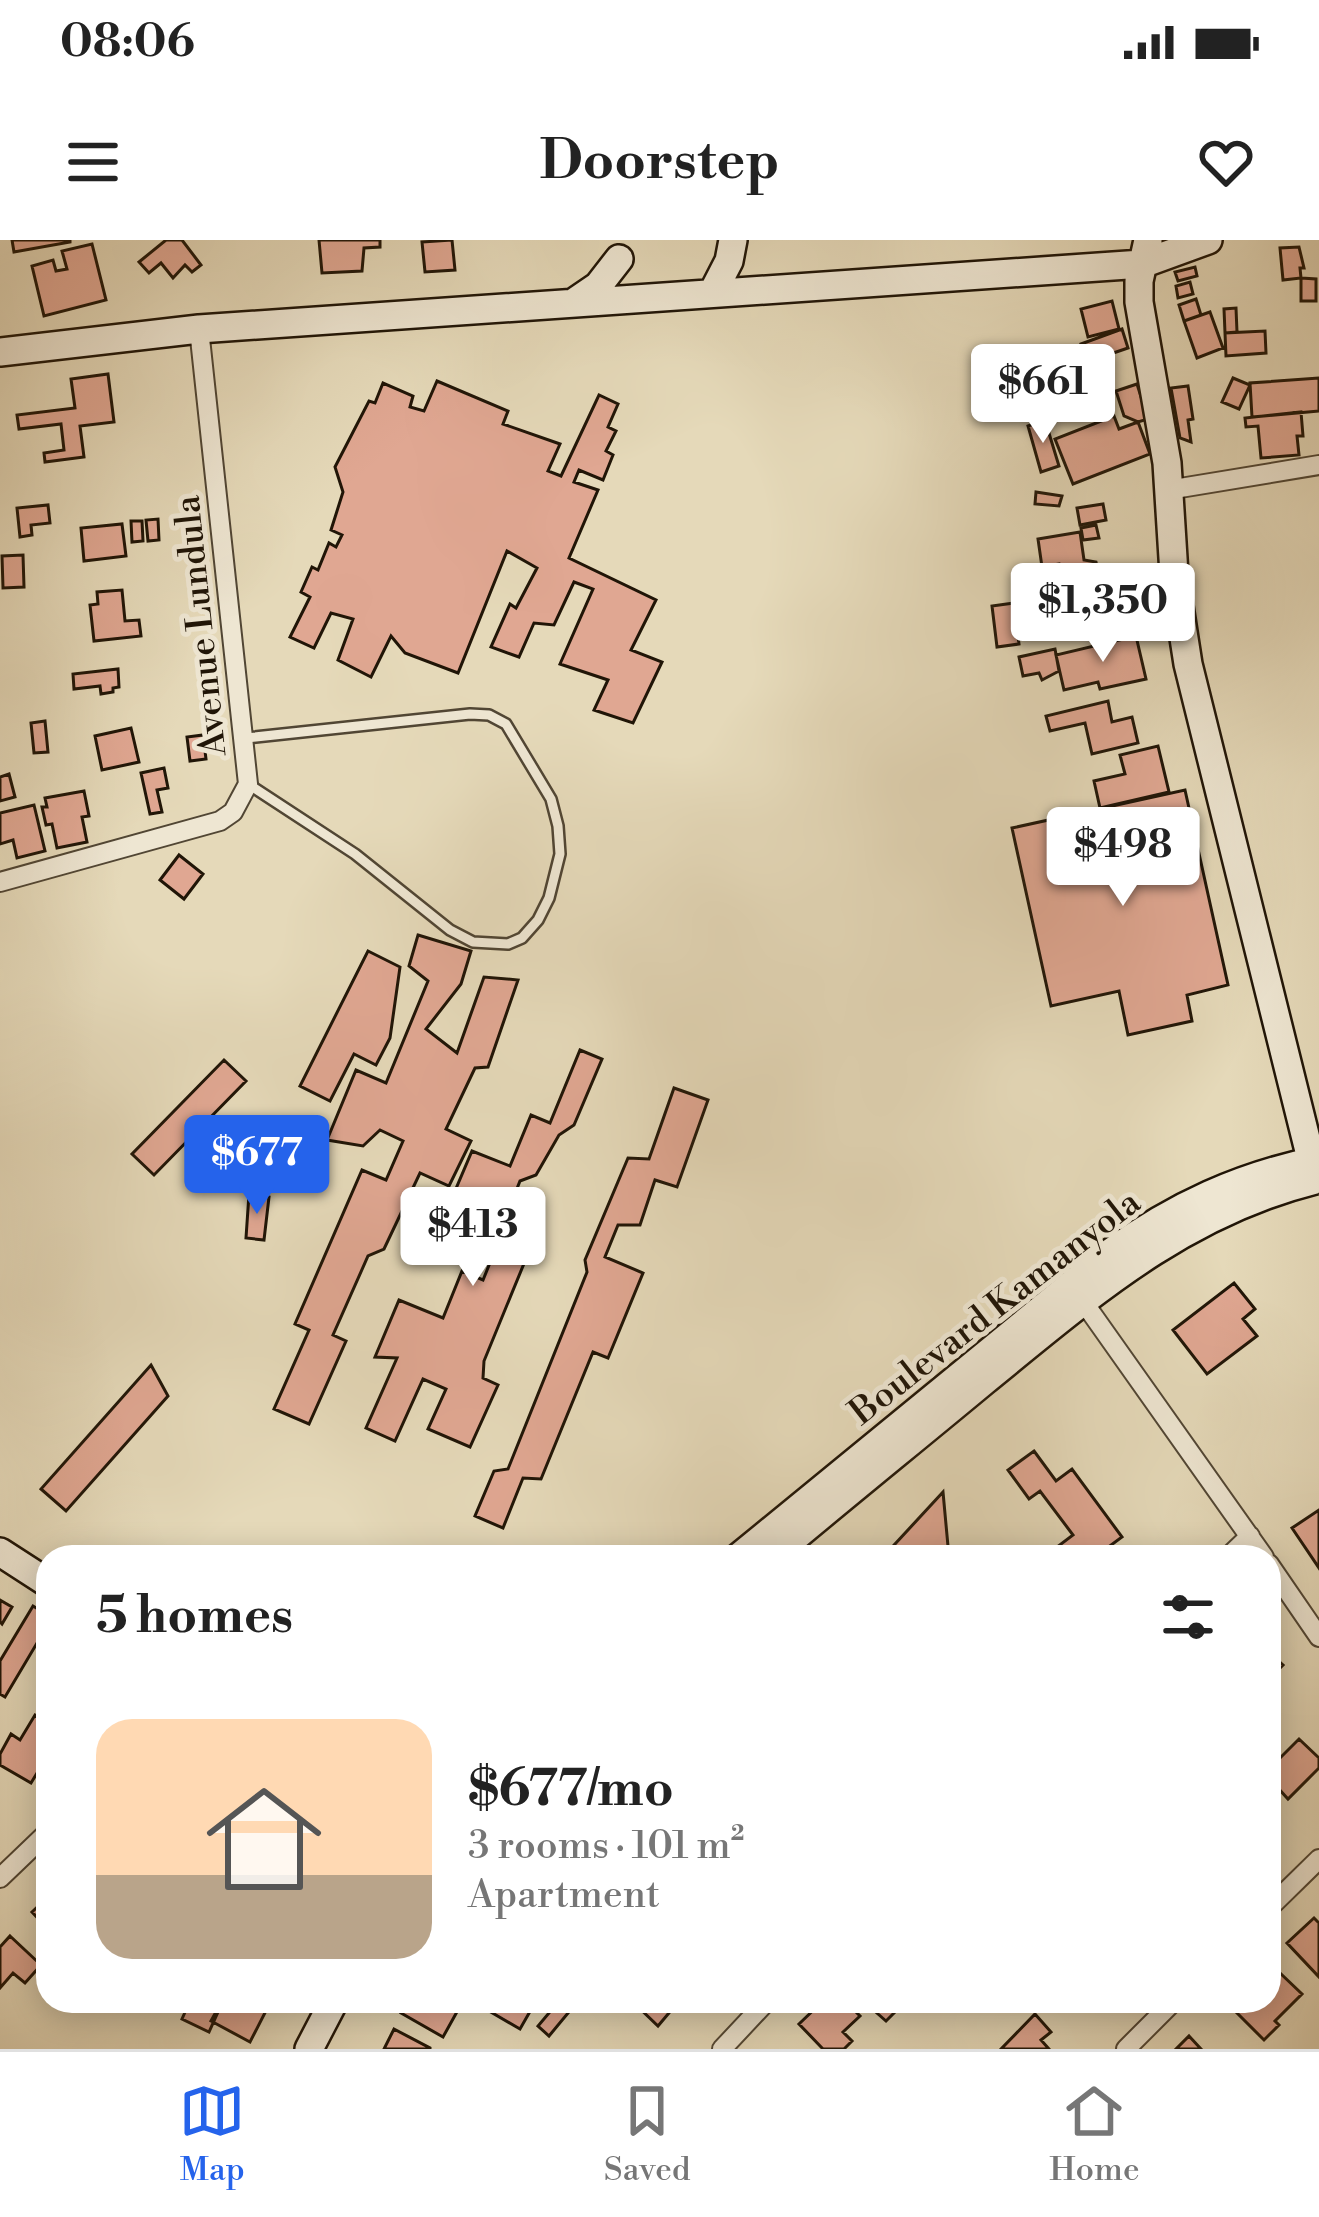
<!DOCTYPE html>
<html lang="en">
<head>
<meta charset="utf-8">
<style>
  body { margin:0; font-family:"Libre Bodoni",serif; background:#f2f2f2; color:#222; height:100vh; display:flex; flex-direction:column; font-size:45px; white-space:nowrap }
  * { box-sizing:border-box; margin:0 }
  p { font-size:39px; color:#767676 }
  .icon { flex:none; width:66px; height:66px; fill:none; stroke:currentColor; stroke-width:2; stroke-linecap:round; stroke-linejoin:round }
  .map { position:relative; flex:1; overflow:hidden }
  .sheet { position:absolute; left:36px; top:1305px; width:1245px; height:468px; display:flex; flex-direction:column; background:#fff; border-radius:36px; box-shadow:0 6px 30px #0003 }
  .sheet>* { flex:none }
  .price { position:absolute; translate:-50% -102px; padding:0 27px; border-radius:12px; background:#fff; color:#222; font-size:39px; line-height:78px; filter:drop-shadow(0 3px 6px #0008) }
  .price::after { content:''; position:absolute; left:50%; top:72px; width:36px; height:27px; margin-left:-18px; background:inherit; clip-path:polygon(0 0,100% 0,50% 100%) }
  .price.active { background:#2563eb; color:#fff }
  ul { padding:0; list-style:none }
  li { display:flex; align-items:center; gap:36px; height:300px; padding:0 60px }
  li span { display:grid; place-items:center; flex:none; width:336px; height:240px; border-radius:36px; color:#555 }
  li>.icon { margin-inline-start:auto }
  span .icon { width:144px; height:144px; fill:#fffc; stroke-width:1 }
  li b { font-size:51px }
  h2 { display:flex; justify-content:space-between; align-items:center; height:144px; padding:0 60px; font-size:51px }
  .status { display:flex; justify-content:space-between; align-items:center; height:84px; padding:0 60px; background:#fff; direction:ltr }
  .status svg { height:33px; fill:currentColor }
  header { display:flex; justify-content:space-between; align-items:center; height:156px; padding:0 60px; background:#fff; font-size:54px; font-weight:800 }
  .dock { display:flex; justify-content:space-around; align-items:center; height:168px; border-top:3px solid #e0e0e0; background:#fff; font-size:33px; color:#767676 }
  .dock a { display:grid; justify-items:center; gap:6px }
  .dock .active { color:#2563eb }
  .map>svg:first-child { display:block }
  .building { fill:#e0a792; stroke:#201507; stroke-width:3 }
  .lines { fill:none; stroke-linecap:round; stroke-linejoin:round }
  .lane-casing { stroke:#514634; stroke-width:14 }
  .street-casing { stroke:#514634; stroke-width:22 }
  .secondary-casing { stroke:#201507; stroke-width:32 }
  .lane { stroke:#eee6d2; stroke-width:9 }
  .street { stroke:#eee6d2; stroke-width:18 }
  .secondary { stroke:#eee6d2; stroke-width:27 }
  .labels { text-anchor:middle; stroke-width:10; stroke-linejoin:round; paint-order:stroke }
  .street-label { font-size:36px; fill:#201507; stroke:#eee6d2 }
</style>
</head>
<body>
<div class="status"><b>08:06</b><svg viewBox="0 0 49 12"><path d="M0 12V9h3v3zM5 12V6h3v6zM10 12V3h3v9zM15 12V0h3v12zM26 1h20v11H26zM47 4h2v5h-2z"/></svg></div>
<header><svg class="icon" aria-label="menu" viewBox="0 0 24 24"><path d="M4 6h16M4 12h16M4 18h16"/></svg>Doorstep<svg class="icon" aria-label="heart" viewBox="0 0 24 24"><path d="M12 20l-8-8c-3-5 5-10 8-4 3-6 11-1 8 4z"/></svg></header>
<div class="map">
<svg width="1319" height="1809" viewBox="0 0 1319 1809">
  <rect width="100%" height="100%" fill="#e5d9b9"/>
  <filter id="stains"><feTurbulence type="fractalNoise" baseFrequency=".00167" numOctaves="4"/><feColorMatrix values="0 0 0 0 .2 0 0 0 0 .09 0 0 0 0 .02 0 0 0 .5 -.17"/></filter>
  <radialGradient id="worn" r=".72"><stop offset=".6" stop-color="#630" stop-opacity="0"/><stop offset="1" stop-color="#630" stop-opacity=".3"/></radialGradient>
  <path class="building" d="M 12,0 L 70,0 L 70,2 L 14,12 Z
    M 166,0 L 182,0 L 201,25 L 192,32 L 185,25 L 173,38 L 161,23 L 149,33 L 139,22 Z
    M 319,0 L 380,0 L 380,7 L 364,8 L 362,31 L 322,33 Z
    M 452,0 L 455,30 L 425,32 L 422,2 Z
    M 92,4 L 106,60 L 44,76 L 32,26 L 53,20 L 56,31 L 67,29 L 62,11 Z
    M 1299,7 L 1304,28 L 1300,28 L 1301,38 L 1283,40 L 1280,8 Z
    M 1195,27 L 1197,36 L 1178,41 L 1175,32 Z
    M 1301,38 L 1316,39 L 1316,61 L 1301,61 Z
    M 1190,42 L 1193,54 L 1178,58 L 1176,46 Z
    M 1196,59 L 1201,75 L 1184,81 L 1179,65 Z
    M 1112,61 L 1119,89 L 1088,97 L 1081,69 Z
    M 1236,68 L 1237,92 L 1225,93 L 1224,69 Z
    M 1210,72 L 1223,108 L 1197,118 L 1184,81 Z
    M 1122,89 L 1128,108 L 1087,122 L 1081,104 Z
    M 1265,91 L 1266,113 L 1226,116 L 1225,93 Z
    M 108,134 L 114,182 L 80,186 L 84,217 L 45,222 L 44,213 L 64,210 L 61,184 L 19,189 L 17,175 L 75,168 L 71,139 Z
    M 1233,138 L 1250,145 L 1239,169 L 1222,162 Z
    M 1319,138 L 1319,171 L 1252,177 L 1250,143 Z
    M 437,141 L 508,171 L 503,184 L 560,204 L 548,231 L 561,236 L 599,155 L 618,164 L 608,187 L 616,191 L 606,211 L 613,215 L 603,240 L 579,230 L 574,242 L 598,250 L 569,318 L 656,360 L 631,410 L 662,422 L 633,483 L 594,470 L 608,440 L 560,424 L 593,349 L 574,342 L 554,385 L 534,383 L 519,417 L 491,407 L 510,364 L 516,368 L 537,328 L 507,311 L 458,433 L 405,413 L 391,396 L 371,437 L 338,420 L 353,379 L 331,373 L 314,408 L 290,397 L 310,357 L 301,352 L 312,327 L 318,330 L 329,303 L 336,307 L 342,295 L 331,290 L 343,252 L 335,227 L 369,161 L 375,163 L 383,143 L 413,156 L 410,167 L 424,171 Z
    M 1137,144 L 1148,179 L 1138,182 L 1124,176 L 1116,151 Z
    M 1188,146 L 1193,179 L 1188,180 L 1191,202 L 1180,198 L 1171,148 Z
    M 1301,172 L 1303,196 L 1297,196 L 1299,215 L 1261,218 L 1258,186 L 1246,187 L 1245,178 Z
    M 1114,176 L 1119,189 L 1138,182 L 1150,214 L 1073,244 L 1055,199 Z
    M 1045,180 L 1059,226 L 1041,232 L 1028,186 Z
    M 1036,252 L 1062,256 L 1059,266 L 1035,264 Z
    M 1103,264 L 1106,280 L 1080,285 L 1077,268 Z
    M 48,265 L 50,283 L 31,285 L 32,295 L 20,297 L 17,268 Z
    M 158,279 L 159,300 L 148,301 L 146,280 Z
    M 131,281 L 142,281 L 143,301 L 132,302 Z
    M 122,284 L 126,316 L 84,321 L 81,288 Z
    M 1096,285 L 1099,298 L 1083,300 L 1081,288 Z
    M 1080,292 L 1084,320 L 1096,322 L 1099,336 L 1062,342 L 1059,324 L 1042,327 L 1038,299 Z
    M 23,315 L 24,347 L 3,348 L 2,316 Z
    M 1135,339 L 1139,362 L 1125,364 L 1123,354 L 1108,356 L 1110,368 L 1099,370 L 1095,347 Z
    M 122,350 L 125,381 L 139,380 L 141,396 L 94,401 L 90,365 L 98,364 L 97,352 Z
    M 1014,363 L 1019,404 L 997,407 L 992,366 Z
    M 1136,396 L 1146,439 L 1100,449 L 1098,442 L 1064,450 L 1056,415 Z
    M 1055,409 L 1059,431 L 1042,440 L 1039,433 L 1023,436 L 1019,417 Z
    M 118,429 L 119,447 L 113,448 L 113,452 L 101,454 L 100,446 L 74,449 L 73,434 Z
    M 1108,461 L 1112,482 L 1132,477 L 1138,503 L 1092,514 L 1085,483 L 1050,491 L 1046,476 Z
    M 45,481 L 48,512 L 34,513 L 31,483 Z
    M 131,488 L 139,522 L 102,530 L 95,496 Z
    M 203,495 L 206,519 L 190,521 L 187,497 Z
    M 1158,506 L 1169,552 L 1100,568 L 1094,541 L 1125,534 L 1120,515 Z
    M 164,528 L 168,548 L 157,550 L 162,572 L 150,574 L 141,533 Z
    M 9,534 L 15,557 L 0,561 L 0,537 Z
    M 1185,550 L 1228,745 L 1187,755 L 1192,781 L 1128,795 L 1119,751 L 1051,766 L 1012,588 Z
    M 84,551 L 89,576 L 82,577 L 87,602 L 57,608 L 52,584 L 46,585 L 42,567 L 47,567 L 45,558 Z
    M 34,565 L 45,611 L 17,618 L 13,600 L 0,604 L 0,573 Z
    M 179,615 L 203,634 L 184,659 L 160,640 Z
    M 418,695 L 471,711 L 461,744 L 426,789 L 457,813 L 484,737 L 518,740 L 488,827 L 475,828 L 446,889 L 471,901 L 449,946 L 420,933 L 384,1009 L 368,1016 L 333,1095 L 346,1101 L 309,1184 L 274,1169 L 309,1090 L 295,1084 L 362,930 L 386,940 L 403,901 L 380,890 L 363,906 L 327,900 L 356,830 L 386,843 L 428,741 L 409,726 Z
    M 368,711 L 400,727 L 390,798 L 376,825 L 354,814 L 330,861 L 300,846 Z
    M 580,810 L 602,819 L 574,885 L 559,895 L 536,935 L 520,941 L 507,974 L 539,987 L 484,1121 L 483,1138 L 498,1145 L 470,1207 L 428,1189 L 446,1149 L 423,1139 L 395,1201 L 366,1188 L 397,1118 L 375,1117 L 399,1060 L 443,1078 L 462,1031 L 483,1040 L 507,981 L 452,958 L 472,911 L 510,926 L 531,875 L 550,883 Z
    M 224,820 L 246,841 L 154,935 L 132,914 Z
    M 674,848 L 708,860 L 677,947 L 655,940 L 640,985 L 618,985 L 605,1017 L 643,1033 L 608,1118 L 593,1112 L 541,1239 L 523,1238 L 503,1288 L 475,1276 L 494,1231 L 508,1229 L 587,1032 L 585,1020 L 628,918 L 649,919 Z
    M 262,899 L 278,901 L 272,946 L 257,943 Z
    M 249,954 L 269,957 L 264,1000 L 246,998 Z
    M 1234,1043 L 1255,1069 L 1243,1079 L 1257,1096 L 1207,1134 L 1173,1090 Z
    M 151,1125 L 168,1156 L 66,1271 L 41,1249 Z
    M 1034,1211 L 1056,1241 L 1072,1229 L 1122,1297 L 1095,1317 L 1064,1317 L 1057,1307 L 1073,1295 L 1040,1251 L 1029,1259 L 1008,1230 Z
    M 943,1252 L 949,1317 L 883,1317 Z
    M 1319,1270 L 1319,1328 L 1292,1288 Z
    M 0,1360 L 12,1367 L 2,1384 L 0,1382 Z
    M 33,1366 L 48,1375 L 48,1403 L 40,1398 L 5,1457 L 0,1454 L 0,1421 Z
    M 1269,1412 L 1283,1425 L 1269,1439 Z
    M 35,1475 L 48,1483 L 48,1515 L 31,1543 L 0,1525 L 0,1514 L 11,1494 L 20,1500 Z
    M 1299,1499 L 1319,1518 L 1319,1528 L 1288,1559 L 1277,1547 L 1269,1555 L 1269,1529 Z
    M 48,1657 L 48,1689 L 32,1672 Z
    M 1314,1678 L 1319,1683 L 1319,1737 L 1287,1703 Z
    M 10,1696 L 41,1725 L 25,1743 L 13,1733 L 0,1748 L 0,1707 Z
    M 1280,1733 L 1302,1754 L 1275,1781 L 1279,1785 L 1264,1800 L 1233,1769 L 1240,1761 L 1269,1761 L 1269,1745 Z
    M 190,1761 L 222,1763 L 209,1792 L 182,1779 Z
    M 222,1761 L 271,1761 L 250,1802 L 211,1781 Z
    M 408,1761 L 463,1761 L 443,1797 L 401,1773 Z
    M 472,1761 L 536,1761 L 520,1789 Z
    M 559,1761 L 578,1761 L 549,1796 L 538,1786 Z
    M 632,1761 L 679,1761 L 658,1786 Z
    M 823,1761 L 845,1761 L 860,1776 L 843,1792 L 852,1801 L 844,1809 L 823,1809 L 799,1784 Z
    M 874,1761 L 906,1761 L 886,1781 L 869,1766 Z
    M 1035,1774 L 1051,1792 L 1041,1800 L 1049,1809 L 1001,1809 Z
    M 394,1789 L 430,1808 L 430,1809 L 384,1809 Z
    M 1189,1796 L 1201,1809 L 1176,1809 Z"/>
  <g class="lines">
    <g class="lane-casing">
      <path id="lane" d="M 246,498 L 470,474 L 489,475 L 506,484 L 551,559 L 558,586 L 560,614 L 549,658 L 538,680 L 522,698 L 508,704 L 473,702 L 450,690 L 355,614 L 248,544"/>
    </g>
    <g class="street-casing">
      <path id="street" d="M 1168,250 L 1319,225
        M 0,642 L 220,581 L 233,572 L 248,544 L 199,89
        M 1080,1057 L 1264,1317
        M 1228,1317 L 1250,1296
        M 1269,1324 L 1319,1397
        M 0,1638 L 48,1592
        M 1269,1668 L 1319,1619
        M 722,1809 L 767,1761
        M 1126,1809 L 1174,1761"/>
    </g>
    <g class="secondary-casing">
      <path id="secondary" d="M 1148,0 L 1139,41 L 1139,62 L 1167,223 L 1174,334 L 1188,424 L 1316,939
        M 713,52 L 729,21 L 733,0
        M 576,61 L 598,46 L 619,19
        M 0,112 L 199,89 L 1142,24 L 1208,0
        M 0,1312 L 48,1343
        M 739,1317 L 1110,1013 C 1175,966 1240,936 1319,920
        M 771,1317 C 841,1258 913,1200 984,1141 C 1090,1055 1183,972 1319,939
        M 309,1809 L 334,1761"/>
    </g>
    <use href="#lane" class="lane"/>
    <use href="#street" class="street"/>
    <use href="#secondary" class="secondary"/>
  </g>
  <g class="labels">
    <g class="street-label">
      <text transform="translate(199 386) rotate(-96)" y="13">Avenue Lundula</text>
      <text transform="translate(994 1066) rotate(-38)" y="13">Boulevard Kamanyola</text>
    </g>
  </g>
  <rect width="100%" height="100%" filter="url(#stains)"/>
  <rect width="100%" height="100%" fill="url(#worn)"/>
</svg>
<b class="price" style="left:1043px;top:206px">$661</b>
<b class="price" style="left:1103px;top:425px">$1,350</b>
<b class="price" style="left:1123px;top:669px">$498</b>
<b class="price active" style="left:257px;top:977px">$677</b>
<b class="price" style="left:473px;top:1049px">$413</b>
<section class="sheet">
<h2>5 homes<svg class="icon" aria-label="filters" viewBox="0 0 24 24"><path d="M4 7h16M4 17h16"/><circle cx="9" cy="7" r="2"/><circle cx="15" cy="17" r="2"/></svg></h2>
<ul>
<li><span style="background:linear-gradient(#ffd9b3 65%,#b9a48a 0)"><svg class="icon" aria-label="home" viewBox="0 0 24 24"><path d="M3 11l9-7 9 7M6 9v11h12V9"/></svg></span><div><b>$677/mo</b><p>3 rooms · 101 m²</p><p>Apartment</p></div></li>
</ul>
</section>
</div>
<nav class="dock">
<a class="active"><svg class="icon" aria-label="map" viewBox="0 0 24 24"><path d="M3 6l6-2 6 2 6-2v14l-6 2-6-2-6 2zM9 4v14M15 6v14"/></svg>Map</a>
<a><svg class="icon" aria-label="saved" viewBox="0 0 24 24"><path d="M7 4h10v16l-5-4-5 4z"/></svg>Saved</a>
<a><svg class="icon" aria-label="home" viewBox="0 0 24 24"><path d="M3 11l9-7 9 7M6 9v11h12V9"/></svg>Home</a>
</nav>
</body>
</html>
